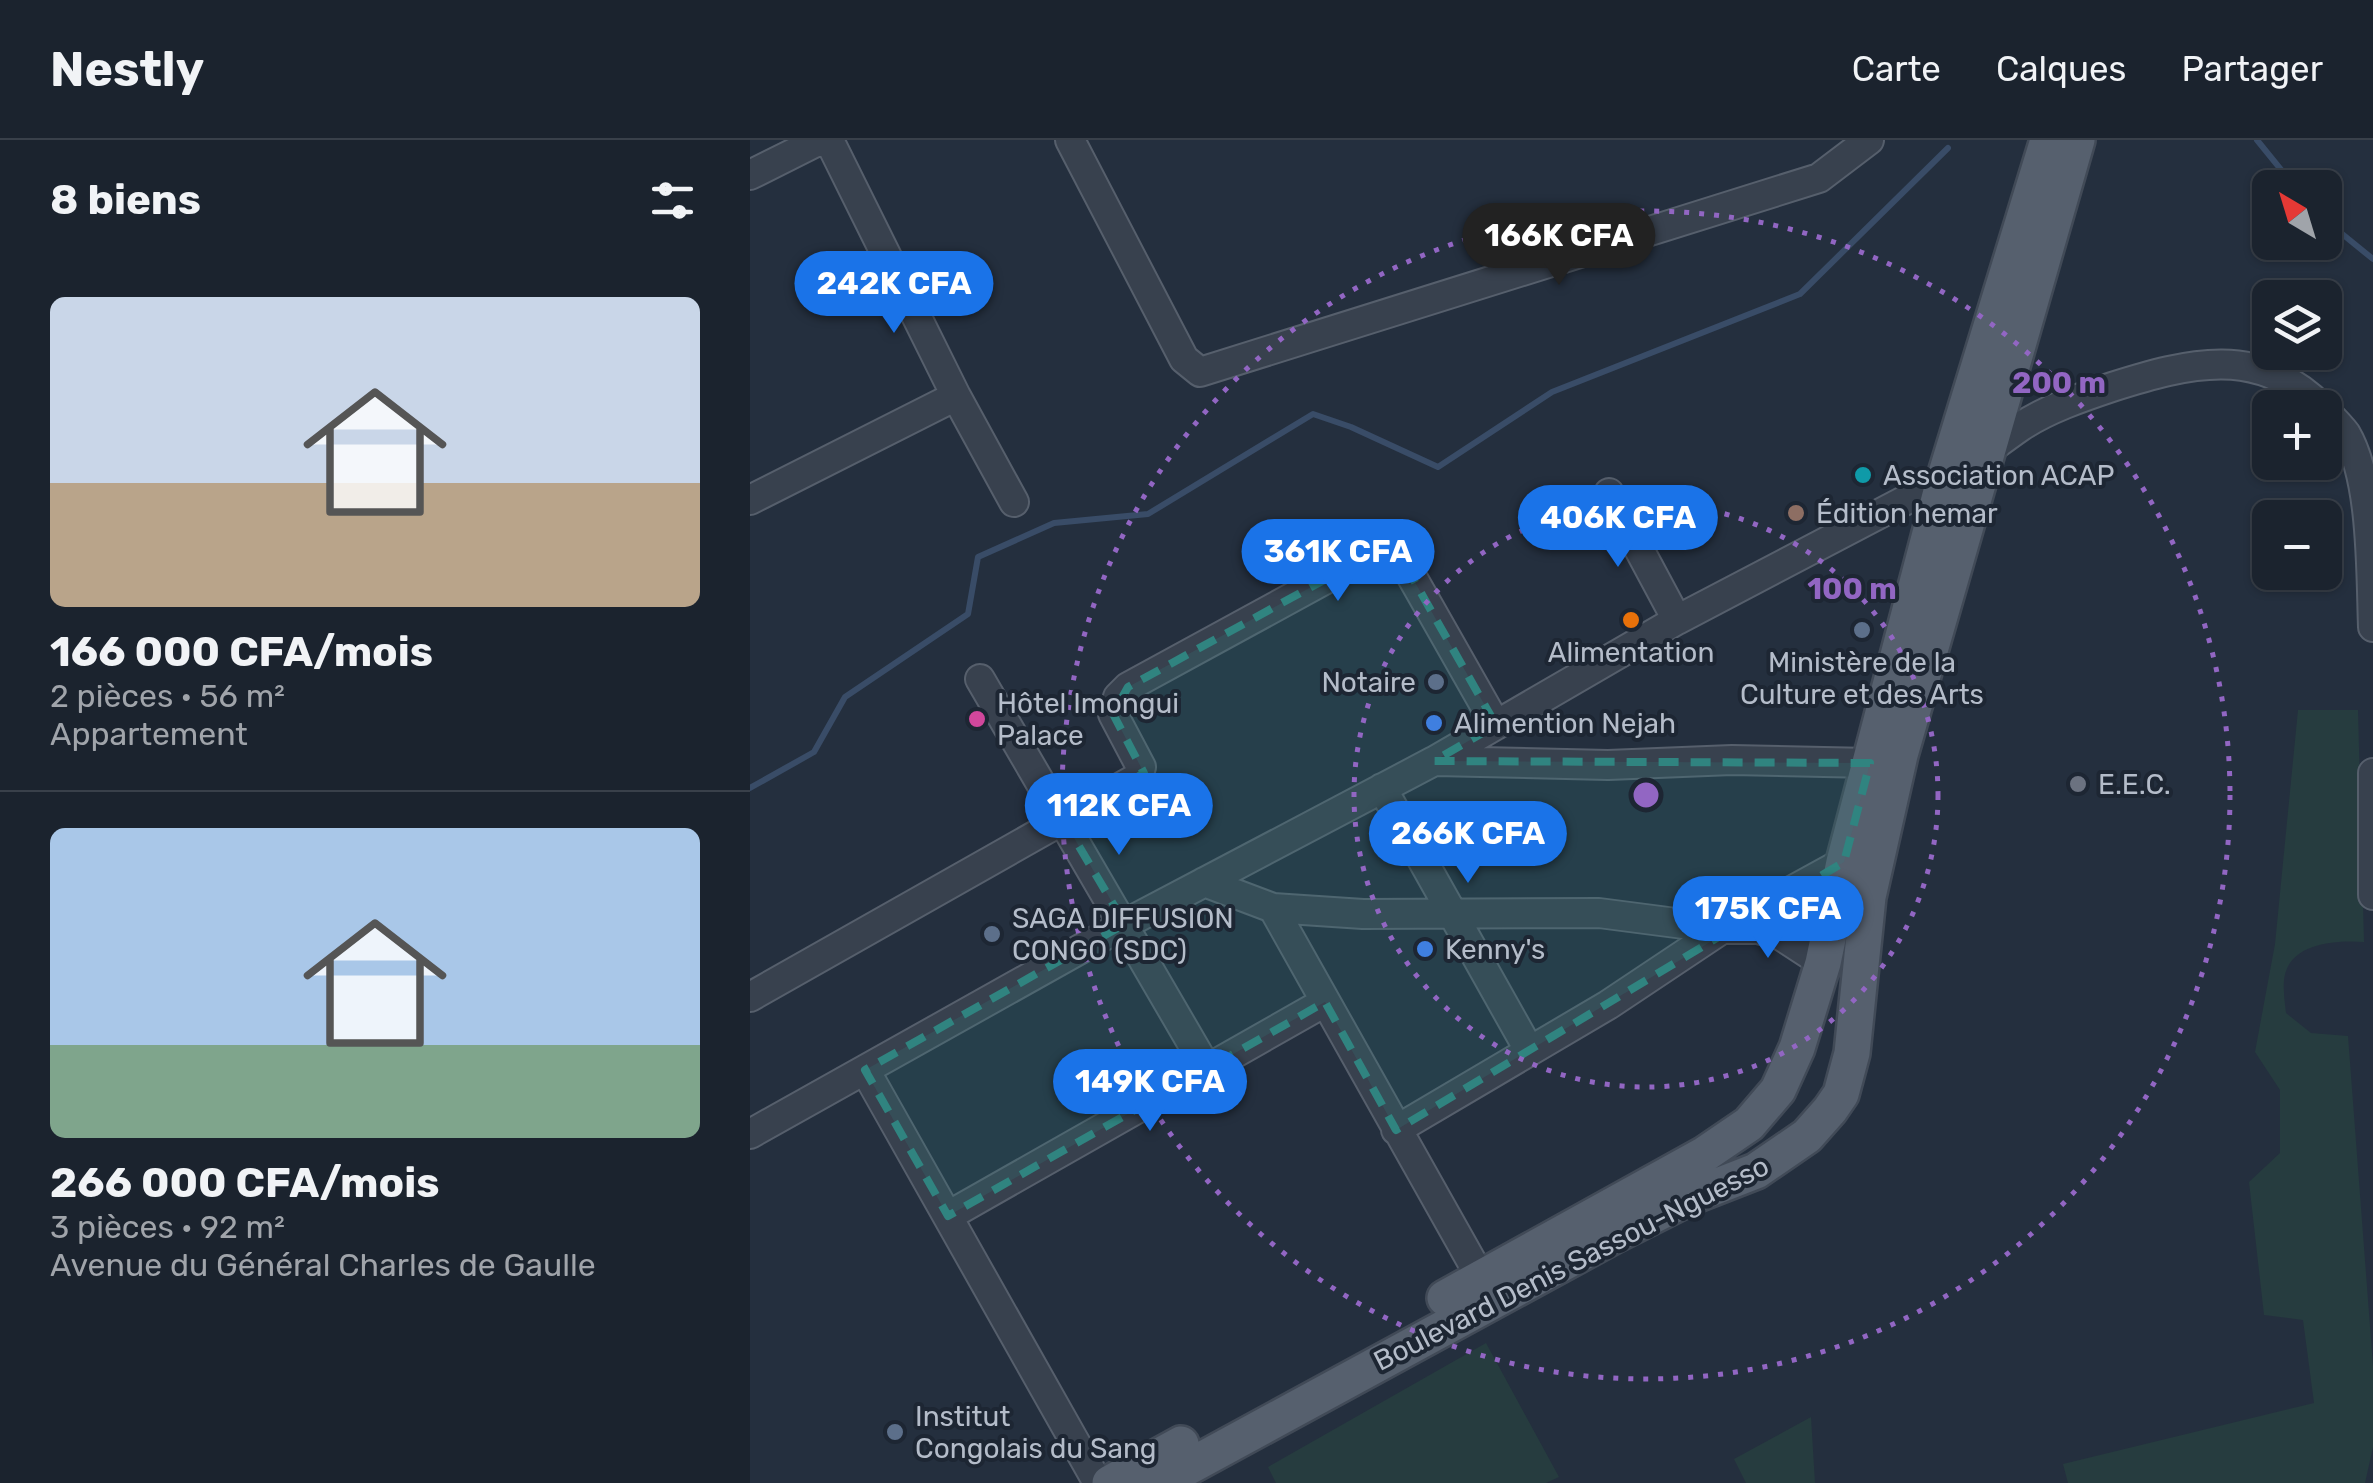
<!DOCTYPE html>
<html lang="fr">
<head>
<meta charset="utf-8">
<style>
  body { margin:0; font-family:Rubik,sans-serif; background:#282f3a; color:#f1f3f6; height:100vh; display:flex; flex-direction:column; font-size:38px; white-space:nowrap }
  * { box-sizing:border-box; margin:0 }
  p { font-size:32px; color:#a0a4aa }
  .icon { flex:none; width:55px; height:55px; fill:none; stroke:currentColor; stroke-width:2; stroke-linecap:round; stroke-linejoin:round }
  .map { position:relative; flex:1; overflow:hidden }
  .panel { display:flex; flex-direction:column; background:#1b232e; width:750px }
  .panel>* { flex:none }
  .needle { width:65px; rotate:322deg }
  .buttons { position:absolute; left:1502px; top:30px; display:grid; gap:20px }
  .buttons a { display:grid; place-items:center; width:90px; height:90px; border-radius:15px; background:#1b232e; box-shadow:0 2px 8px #0004,0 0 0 2px #39404a; font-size:50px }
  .price { position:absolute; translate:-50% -85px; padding:0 22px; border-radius:35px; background:#1a73e8; color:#fff; font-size:32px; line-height:65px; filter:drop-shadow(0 2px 5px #0008) }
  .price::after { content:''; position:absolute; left:50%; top:60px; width:30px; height:22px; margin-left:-15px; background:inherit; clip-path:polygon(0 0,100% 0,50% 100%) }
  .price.active { background:#222; color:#fff }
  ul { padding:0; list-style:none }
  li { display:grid; align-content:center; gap:20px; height:530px; padding:0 50px }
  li+li { border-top:2px solid #39404a }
  li span { display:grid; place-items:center; height:310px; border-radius:15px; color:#555 }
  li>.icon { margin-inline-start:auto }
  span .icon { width:180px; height:180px; fill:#fffc; stroke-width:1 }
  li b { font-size:42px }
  h2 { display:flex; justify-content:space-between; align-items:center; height:120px; padding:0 50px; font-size:42px }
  header { display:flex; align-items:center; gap:60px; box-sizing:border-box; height:140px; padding:0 50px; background:#1b232e; border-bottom:2px solid #39404a }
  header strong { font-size:48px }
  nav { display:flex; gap:55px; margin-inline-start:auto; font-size:35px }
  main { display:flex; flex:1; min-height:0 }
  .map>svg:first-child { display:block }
  .green { fill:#263c3f }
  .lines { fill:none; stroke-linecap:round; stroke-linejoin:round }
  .stream { stroke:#394c67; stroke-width:6 }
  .minor-casing { stroke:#565f6c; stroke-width:32 }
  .major-casing { stroke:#414a57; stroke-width:40 }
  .minor { stroke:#38414e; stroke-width:28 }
  .major { stroke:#56606e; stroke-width:35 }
  .marked { fill:#308480; fill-opacity:0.2; stroke:#308480; stroke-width:8; stroke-dasharray:20 12; stroke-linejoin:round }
  .ring { fill:none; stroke:#9266c3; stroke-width:5; stroke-dasharray:5 10 }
  .culture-dot { fill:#0f9aa8; stroke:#1d2633; stroke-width:4 }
  .education-dot { fill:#8d6e63; stroke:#1d2633; stroke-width:4 }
  .food-dot { fill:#e8710a; stroke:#1d2633; stroke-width:4 }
  .service-dot { fill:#5c6f8a; stroke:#1d2633; stroke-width:4 }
  .hotel-dot { fill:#d1479c; stroke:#1d2633; stroke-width:4 }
  .shop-dot { fill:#3f7fe0; stroke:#1d2633; stroke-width:4 }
  .worship-dot { fill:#6b7280; stroke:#1d2633; stroke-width:4 }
  .labels { text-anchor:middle; stroke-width:8; stroke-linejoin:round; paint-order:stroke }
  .poi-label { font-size:28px; fill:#b4bcc9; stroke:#1d2633; text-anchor:start }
  .street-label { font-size:28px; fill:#b4bcc9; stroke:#1d2633 }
  .centre { fill:#9266c3; stroke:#1d2633; stroke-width:5 }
  .ring-label { font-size:30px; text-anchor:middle; font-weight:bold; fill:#9266c3; stroke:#1d2633; stroke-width:8; stroke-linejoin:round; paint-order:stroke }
</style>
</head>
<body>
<header>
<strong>Nestly</strong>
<nav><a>Carte</a><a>Calques</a><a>Partager</a></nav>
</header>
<main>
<section class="panel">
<h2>8 biens<svg class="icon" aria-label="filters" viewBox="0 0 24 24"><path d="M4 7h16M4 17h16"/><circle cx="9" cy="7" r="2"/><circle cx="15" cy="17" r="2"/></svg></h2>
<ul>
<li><span style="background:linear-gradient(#c9d6e8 60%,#b9a48a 0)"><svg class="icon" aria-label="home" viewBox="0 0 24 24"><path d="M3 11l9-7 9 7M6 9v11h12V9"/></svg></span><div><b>166 000 CFA/mois</b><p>2 pièces · 56 m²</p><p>Appartement</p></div></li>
<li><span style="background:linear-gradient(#a9c7e8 70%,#7fa58c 0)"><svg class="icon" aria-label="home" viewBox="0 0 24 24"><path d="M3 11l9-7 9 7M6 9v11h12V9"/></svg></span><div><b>266 000 CFA/mois</b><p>3 pièces · 92 m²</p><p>Avenue du Général Charles de Gaulle</p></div></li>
</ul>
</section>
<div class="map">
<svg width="1623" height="1343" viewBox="0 0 1623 1343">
  <rect width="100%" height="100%" fill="#242f3e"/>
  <path class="green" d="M 1548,570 L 1608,570 L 1614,802 C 1585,800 1538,803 1534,840 C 1533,851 1535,863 1536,873 L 1561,893 L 1598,896 L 1623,1226 L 1623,1307 L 1615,1343 L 1318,1343 L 1313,1324 L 1564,1263 L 1553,1180 L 1514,1175 L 1499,1042 L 1530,1013 L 1530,950 L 1505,912 L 1525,804 Z
    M 736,1203 L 809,1337 L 796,1343 L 526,1343 L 518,1327 Z
    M 1061,1277 L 1065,1343 L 996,1343 L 984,1319 Z"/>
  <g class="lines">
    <path class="stream" d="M 1507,0 L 1546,48
      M 1575,80 L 1623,119
      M 0,648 L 64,612 L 95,557 L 218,474 L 228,417 L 304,383 L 398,374 L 563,274 L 601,287 L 688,327 L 802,252 L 1050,154 L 1198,8"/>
    <g class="minor-casing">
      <path id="minor" d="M 79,0 L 206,256 L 264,362
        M 320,0 L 434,219 L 450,232 L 1069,38 L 1119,0
        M 0,35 L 70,0
        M 1575,271 C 1582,278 1590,286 1596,294 C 1623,340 1621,432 1623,487
        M 859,353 L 927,480
        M 0,360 L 206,256
        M 230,539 L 457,929
        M 686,621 L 858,625 L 982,620 L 1120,623
        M 1623,633 L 1623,755
        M 632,648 L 779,910
        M 454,742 L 523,768 L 613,774 L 849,773 L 972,789 L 1008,789 L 1030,795 L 1073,823
        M 523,768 L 731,1138
        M 0,857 L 387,638 L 391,627 L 363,574 L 368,557 L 378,547 L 629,410 L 646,414 L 658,430 L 746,585
        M 115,930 L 348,1343
        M 646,990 L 858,865 L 972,789 L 1094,722
        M 0,994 L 375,784 L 684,621 L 927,480 L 1194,340 C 1221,324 1244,305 1270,287 C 1297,269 1332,257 1362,247 C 1438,223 1509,204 1572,268
        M 198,1076 L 575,862"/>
    </g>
    <g class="major-casing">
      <path id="major" d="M 695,1158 L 955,1014 L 999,984 L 1028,950 L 1047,908 L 1073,823 L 1094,722 L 1194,340 L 1298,0
        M 360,1343 L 431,1304
        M 409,1343 L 863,1096 L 942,1056 L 1006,1031 L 1057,996 L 1080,970 L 1091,954 L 1102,913 L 1118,757 L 1150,615 L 1327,0"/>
    </g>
    <use href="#minor" class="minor"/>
    <use href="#major" class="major"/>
  </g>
  <path class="marked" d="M 629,410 L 646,414 L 658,430 L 746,585 L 684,621 L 1120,623 L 1094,722 L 646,990 L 575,862 L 198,1076 L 115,930 L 375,784 L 314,681 L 394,633 L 363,574 L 378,547 Z"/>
  <g class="ring">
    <circle cx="896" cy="655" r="292"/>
    <circle cx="896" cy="655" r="584"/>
  </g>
  <circle class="culture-dot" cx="1113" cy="335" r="10"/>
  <circle class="education-dot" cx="1046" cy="373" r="10"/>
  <circle class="food-dot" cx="881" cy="480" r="10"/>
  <g class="service-dot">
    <circle cx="1112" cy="490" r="10"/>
    <circle cx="686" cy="542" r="10"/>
    <circle cx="242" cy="794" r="10"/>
    <circle cx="145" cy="1292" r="10"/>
  </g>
  <circle class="hotel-dot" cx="227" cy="579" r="10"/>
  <g class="shop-dot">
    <circle cx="684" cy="583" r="10"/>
    <circle cx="675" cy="809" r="10"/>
  </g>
  <circle class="worship-dot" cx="1328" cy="644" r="10"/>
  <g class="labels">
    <g class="poi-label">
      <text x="1133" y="345">Association ACAP</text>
      <text x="1066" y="383">Édition hemar</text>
      <text x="881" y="522" text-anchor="middle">Alimentation</text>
      <text x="1112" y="532" text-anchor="middle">Ministère de la<tspan x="1112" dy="32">Culture et des Arts</tspan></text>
      <text x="666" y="552" text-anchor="end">Notaire</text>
      <text x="247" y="573">Hôtel Imongui<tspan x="247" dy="32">Palace</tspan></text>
      <text x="704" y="593">Alimention Nejah</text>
      <text x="1348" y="654">E.E.C.</text>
      <text x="262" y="788">SAGA DIFFUSION<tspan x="262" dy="32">CONGO (SDC)</tspan></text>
      <text x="695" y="819">Kenny's</text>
      <text x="165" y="1286">Institut<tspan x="165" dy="32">Congolais du Sang</tspan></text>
    </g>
    <g class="street-label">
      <text transform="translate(821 1123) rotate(-27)" y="10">Boulevard Denis Sassou-Nguesso</text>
    </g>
  </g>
  <circle cx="896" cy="655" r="15" class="centre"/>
  <g class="ring-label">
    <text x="1309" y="253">200 m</text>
    <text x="1102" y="459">100 m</text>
  </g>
</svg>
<div class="buttons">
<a><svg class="needle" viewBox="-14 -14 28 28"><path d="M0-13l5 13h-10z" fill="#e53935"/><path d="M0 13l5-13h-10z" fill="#a0a4aa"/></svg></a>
<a><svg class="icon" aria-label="layers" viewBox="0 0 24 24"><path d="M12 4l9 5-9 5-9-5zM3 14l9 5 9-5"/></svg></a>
<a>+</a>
<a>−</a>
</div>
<b class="price active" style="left:809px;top:148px">166K CFA</b>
<b class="price" style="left:144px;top:196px">242K CFA</b>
<b class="price" style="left:868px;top:430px">406K CFA</b>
<b class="price" style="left:588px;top:464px">361K CFA</b>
<b class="price" style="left:369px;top:718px">112K CFA</b>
<b class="price" style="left:718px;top:746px">266K CFA</b>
<b class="price" style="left:1018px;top:821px">175K CFA</b>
<b class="price" style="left:400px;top:994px">149K CFA</b>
</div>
</main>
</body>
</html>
